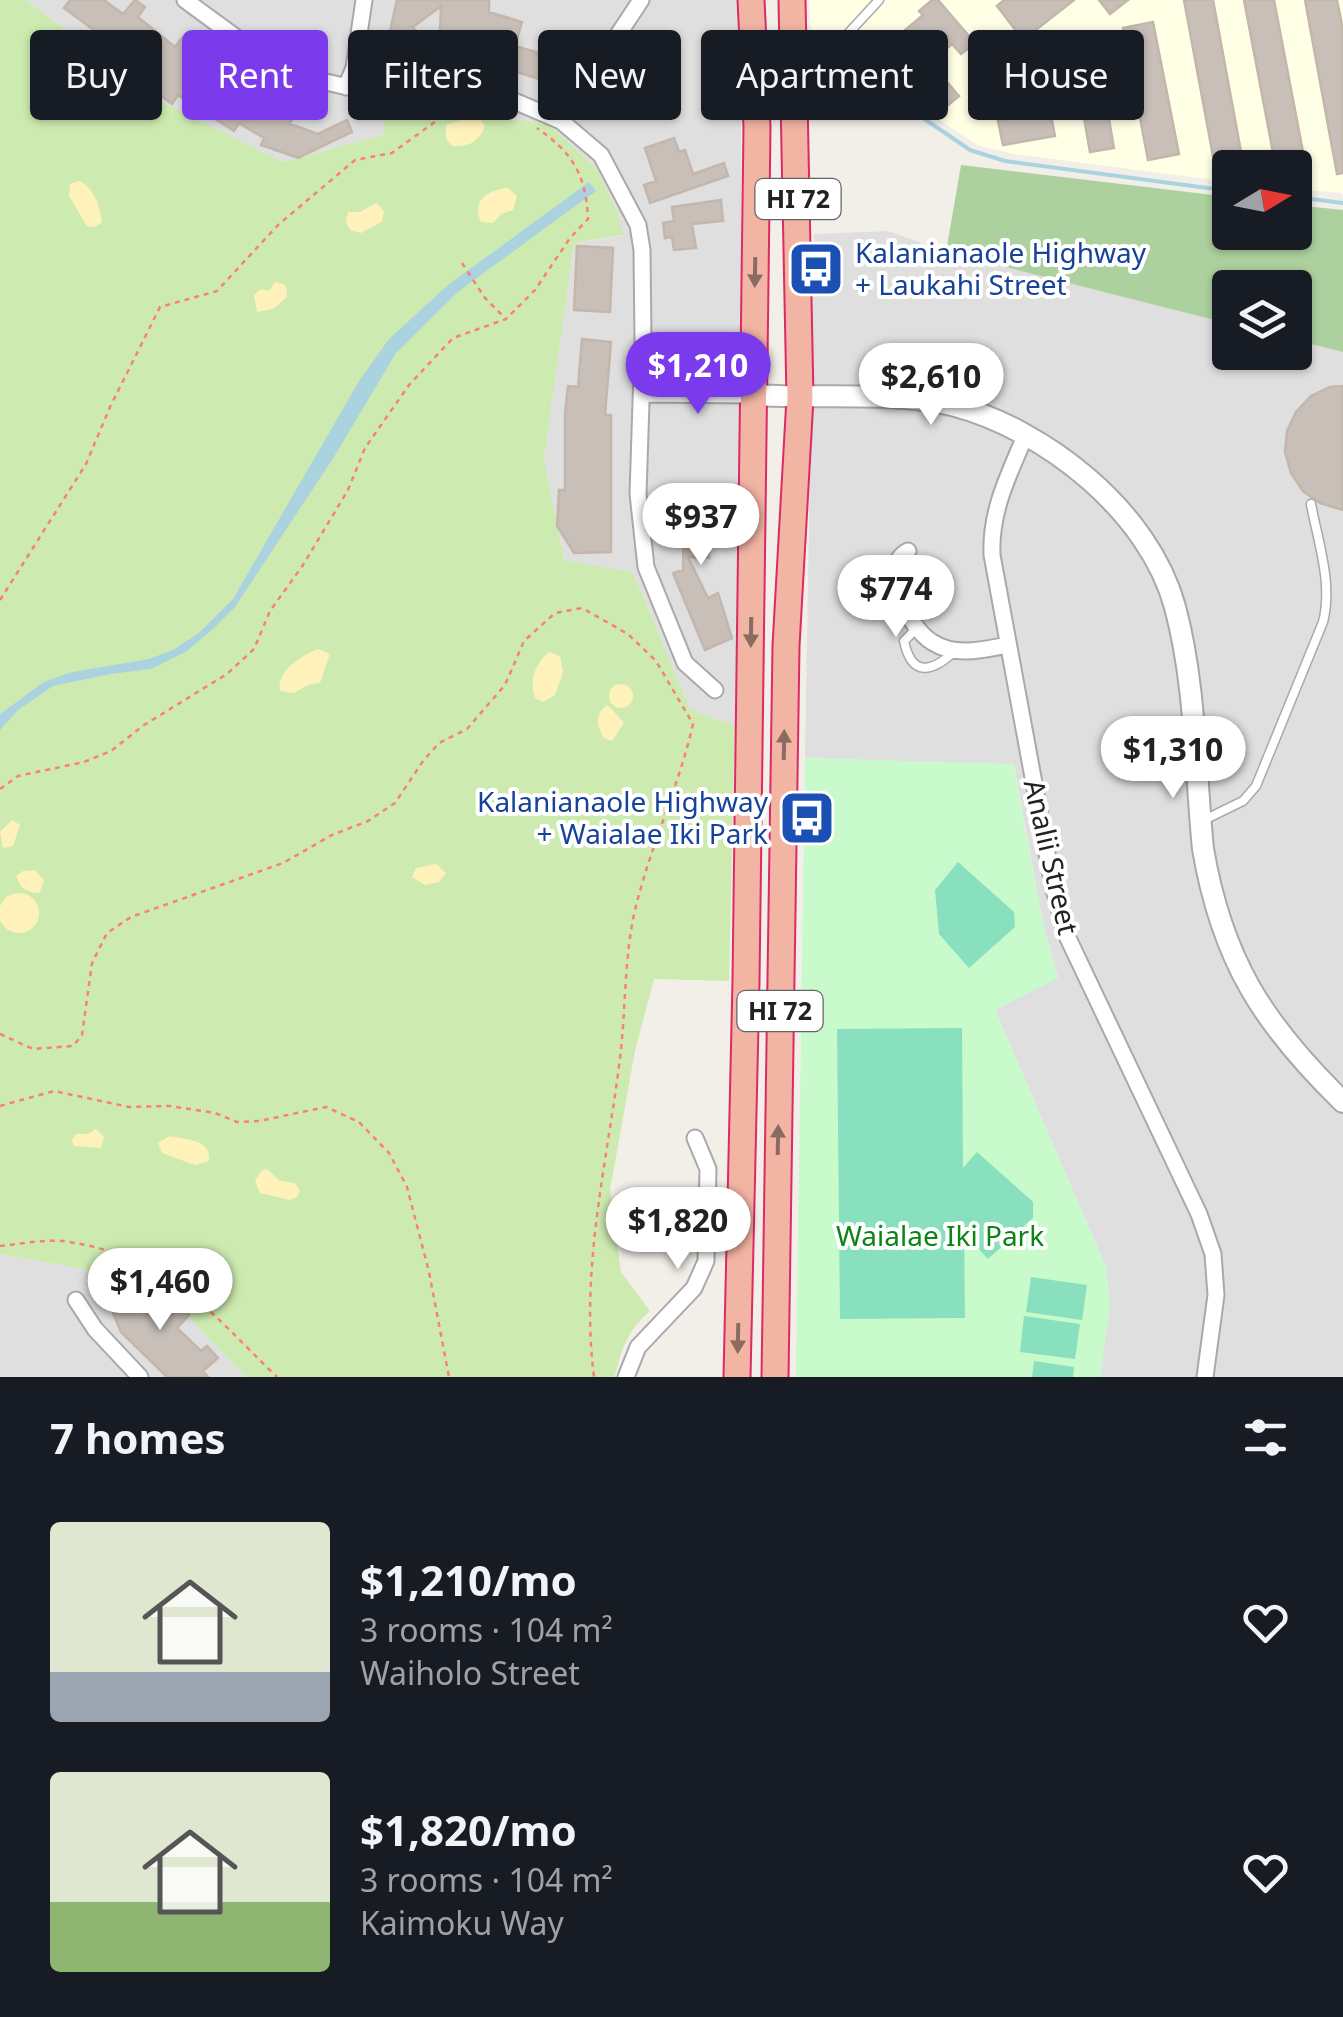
<!DOCTYPE html>
<html lang="en">
<head>
<meta charset="utf-8">
<style>
  body { margin:0; font-family:"Noto Sans",sans-serif; background:#242831; color:#f1f3f6; height:100vh; display:flex; flex-direction:column; font-size:38px; white-space:nowrap }
  * { box-sizing:border-box; margin:0 }
  p { font-size:32px; color:#9ea1a6 }
  .icon { flex:none; width:55px; height:55px; fill:none; stroke:currentColor; stroke-width:2; stroke-linecap:round; stroke-linejoin:round }
  .map { position:relative; height:1377px; overflow:hidden }
  .drawer { display:flex; flex-direction:column; background:#171b24; flex:1 }
  .drawer>* { flex:none }
  .banner { position:absolute; left:30px; top:30px; width:1285px; height:90px; display:flex; gap:20px }
  .needle { width:65px; rotate:80deg }
  .controls { position:absolute; left:1212px; top:150px; display:grid; gap:20px }
  .controls a { display:grid; place-items:center; width:100px; height:100px; border-radius:10px; background:#171b24; box-shadow:0 2px 8px #0004; font-size:50px }
  .price { position:absolute; translate:-50% -85px; padding:0 22px; border-radius:35px; background:#fff; color:#222; font-size:32px; line-height:65px; filter:drop-shadow(0 2px 5px #0008) }
  .price::after { content:''; position:absolute; left:50%; top:60px; width:30px; height:22px; margin-left:-15px; background:inherit; clip-path:polygon(0 0,100% 0,50% 100%) }
  .price.selected { background:#7c3aed; color:#fff }
  ul { padding:0; list-style:none }
  li { display:flex; align-items:center; gap:30px; height:250px; padding:0 50px }
  li span { display:grid; place-items:center; flex:none; width:280px; height:200px; border-radius:10px; color:#555 }
  li>.icon { margin-inline-start:auto }
  span .icon { width:120px; height:120px; fill:#fffc; stroke-width:1 }
  li b { font-size:42px }
  h2 { display:flex; justify-content:space-between; align-items:center; height:120px; padding:0 50px; font-size:42px }
  .chip { padding:0 35px; border-radius:10px; background:#171b24; box-shadow:0 2px 8px #0004; font-size:35px; line-height:90px }
  .chip.selected { background:#7c3aed; color:#fff }
  .map>svg:first-child { display:block }
  .residential { fill:#e0dfdf }
  .education { fill:#ffffe5 }
  .grass { fill:#cdebb0 }
  .forest { fill:#add19e }
  .sand { fill:#fff1ba }
  .park { fill:#c8facc }
  .pitch { fill:#88e0be }
  .water { fill:#aad3df }
  .lines { fill:none; stroke-linecap:round; stroke-linejoin:round }
  .stream { stroke:#aad3df; stroke-width:4 }
  .building { fill:#c7bfb8; stroke:#c4b6ab; stroke-width:2.5 }
  .service-casing { stroke:#a9a9a9; stroke-width:11 }
  .minor-casing { stroke:#a9a9a9; stroke-width:19 }
  .tertiary-casing { stroke:#a9a9a9; stroke-width:24 }
  .trunk-casing { stroke:#dc2a67; stroke-width:29 }
  .path { stroke:#fa8072; stroke-width:2.5; stroke-dasharray:5 5; stroke-linecap:butt }
  .service { stroke:#fff; stroke-width:8 }
  .minor { stroke:#fff; stroke-width:15 }
  .tertiary { stroke:#fff; stroke-width:20 }
  .trunk { stroke:#f2b4a3; stroke-width:25 }
  .oneway { fill:#8a6b62 }
  .labels { text-anchor:middle; stroke-width:8; stroke-linejoin:round; paint-order:stroke }
  .shield { fill:#fff; stroke:#646464; stroke-width:2.5 }
  .shield-label { font-size:25px; font-weight:bold; fill:#222 }
  .transit-label { font-size:28px; fill:#164399; stroke:#fff; text-anchor:start }
  .street-label { font-size:28px; fill:#222; stroke:#fff }
  .park-label { font-size:28px; fill:#0c8416; stroke:#fff }
</style>
</head>
<body>
<div class="map">
<svg width="1343" height="1377" viewBox="0 0 1343 1377">
  <rect width="100%" height="100%" fill="#f2efe9"/>
  <path class="residential" d="M 26,0 L 736,0 L 741,103 L 741,370 L 735,726 L 690,709 L 633,572 L 564,561 L 544,459 L 574,243 L 622,236 L 617,211 L 598,170 L 549,124 L 385,104 L 383,135 L 283,162 L 158,100 Z
    M 888,231 L 946,252 L 1230,324 L 1230,352 L 1295,352 L 1295,340 L 1343,352 L 1343,1377 L 1100,1377 L 1110,1305 L 1106,1267 L 995,1010 L 1058,977 L 1044,928 L 1014,765 L 805,758 L 814,234 Z
    M 0,1254 L 155,1282 L 246,1377 L 0,1377 Z"/>
  <path class="education" d="M 809,0 L 1343,0 L 1343,198 L 1342,193 L 1295,189 L 1295,168 L 1230,168 L 1230,182 L 1015,154 L 979,146 L 841,55 L 824,83 L 816,115 Z"/>
  <path class="grass" d="M 0,0 L 26,0 L 158,100 L 283,162 L 383,135 L 384,104 L 549,124 L 598,170 L 617,211 L 623,235 L 574,243 L 544,459 L 564,560 L 633,572 L 690,709 L 735,726 L 729,981 L 654,979 L 635,1051 L 610,1190 L 621,1272 L 650,1311 C 629,1328 620,1351 615,1377 L 246,1377 L 155,1282 L 0,1254 Z"/>
  <path class="forest" d="M 961,165 L 1230,197 L 1230,232 L 1295,232 L 1295,205 L 1343,210 L 1343,352 L 1295,340 L 1295,288 L 1230,288 L 1230,324 L 946,252 Z"/>
  <path class="sand" d="M 477,115 L 485,126 C 479,142 469,147 452,146 L 446,138 L 446,125 Z
    M 79,181 C 94,187 100,207 102,222 L 95,227 L 87,226 L 69,196 L 70,184 Z
    M 508,188 L 517,196 L 513,210 L 501,214 L 493,223 L 481,222 C 471,200 488,190 508,188 Z
    M 376,203 L 384,211 L 382,222 L 361,233 L 350,230 L 346,222 L 348,212 L 360,212 Z
    M 275,282 L 286,285 L 287,297 L 273,309 L 257,312 L 254,295 L 261,289 L 269,291 Z
    M 318,649 L 330,654 L 320,683 L 308,685 L 294,693 L 280,691 C 276,671 301,656 318,649 Z
    M 549,652 L 560,656 L 563,672 L 555,695 L 543,702 L 535,698 C 529,681 535,663 549,652 Z
    M609 696a12 12 0 1 1 24 0a12 12 0 1 1-24 0Z
    M 608,705 L 624,723 L 612,741 L 604,738 C 596,727 595,712 608,705 Z
    M 12,820 L 20,825 L 13,846 L 3,848 L 0,832 Z
    M 436,864 L 446,873 L 439,882 L 425,885 L 412,877 L 416,868 Z
    M 35,870 L 44,880 L 40,892 L 34,893 L 22,888 L 16,876 L 23,871 Z
    M-1 913a20 20 0 1 1 40 0a20 20 0 1 1-40 0Z
    M 96,1129 L 104,1137 L 101,1148 L 74,1146 L 72,1140 L 76,1134 L 88,1134 Z
    M 170,1136 C 186,1140 212,1139 209,1161 L 195,1165 L 162,1153 L 158,1143 Z
    M 267,1169 L 280,1181 L 295,1183 L 300,1191 L 297,1197 L 290,1200 L 260,1193 L 255,1181 L 261,1171 Z"/>
  <path class="park" d="M 805,758 L 1013,764 L 1044,928 L 1058,978 L 995,1010 L 1106,1267 L 1110,1305 L 1100,1377 L 796,1377 Z"/>
  <path class="pitch" d="M 958,862 L 1014,912 L 1015,927 L 969,968 L 939,934 L 935,890 Z
    M 962,1028 L 963,1168 L 977,1152 L 1033,1202 L 1033,1218 L 988,1259 L 964,1233 L 965,1318 L 840,1319 L 837,1029 Z
    M 1031,1277 L 1087,1285 L 1082,1320 L 1026,1312 Z
    M 1024,1316 L 1080,1324 L 1075,1359 L 1020,1352 Z
    M 1034,1361 L 1074,1367 L 1073,1377 L 1032,1377 Z"/>
  <path class="water" d="M 1035,64 L 1044,112 L 1005,120 L 996,71 Z
    M 589,182 L 596,191 L 459,291 L 396,353 L 334,457 L 235,607 L 214,628 L 187,651 L 151,669 L 110,674 L 53,686 L 18,710 L 0,730 L 0,714 L 44,682 L 72,672 L 149,659 L 173,650 L 200,632 L 233,599 L 359,381 L 389,339 L 448,285 Z"/>
  <g class="lines">
    <path class="stream" d="M 857,73 L 970,150 L 1005,161 L 1230,191
      M 1295,197 L 1343,203"/>
  </g>
  <path class="building" d="M 70,0 L 104,0 L 123,14 L 135,0 L 145,7 L 138,17 L 175,47 L 182,38 L 212,61 L 273,97 L 297,105 L 290,124 L 318,134 L 347,120 L 352,132 L 298,158 L 261,145 L 264,138 L 239,123 L 234,131 L 178,95 L 172,104 L 134,75 L 149,56 L 123,36 L 107,59 L 88,45 L 98,33 L 64,8 Z
    M 397,0 L 489,0 L 489,12 L 522,22 L 515,46 L 546,55 L 558,55 L 568,82 L 547,90 L 543,80 L 493,65 L 495,58 L 439,56 L 441,6 L 413,27 L 432,54 L 421,68 L 412,60 L 402,75 L 372,35 L 388,40 Z
    M 932,0 L 938,0 L 975,43 L 961,54 L 952,44 L 930,62 L 959,96 L 935,116 L 895,69 L 898,66 L 896,62 L 903,56 L 891,42 L 923,15 L 919,11 Z
    M 1004,0 L 1074,0 L 1023,40 L 997,6 Z
    M 1099,0 L 1128,0 L 1110,14 Z
    M 1184,0 L 1213,0 L 1244,168 L 1216,172 Z
    M 1244,0 L 1274,0 L 1308,178 L 1295,180 L 1295,168 L 1276,168 Z
    M 1305,0 L 1337,0 L 1343,30 L 1343,173 L 1337,174 Z
    M 1153,22 L 1179,154 L 1148,160 L 1123,28 Z
    M 1096,45 L 1114,148 L 1090,152 L 1072,49 Z
    M 1050,111 L 1055,136 L 1003,145 L 998,121 Z
    M 674,138 L 679,152 L 685,150 L 693,174 L 724,163 L 728,176 L 650,203 L 644,185 L 656,181 L 645,148 Z
    M 721,200 L 723,221 L 692,224 L 696,248 L 674,250 L 672,237 L 665,238 L 663,223 L 674,221 L 672,207 Z
    M 577,246 L 613,248 L 610,312 L 574,310 Z
    M 582,339 L 611,342 L 605,415 L 611,415 L 611,552 L 574,553 L 557,526 L 559,490 L 565,490 L 565,414 L 568,386 L 578,387 Z
    M 1343,386 L 1343,510 L 1320,503 L 1303,491 L 1291,473 L 1285,452 L 1287,431 L 1296,412 L 1311,396 L 1330,387 Z
    M 671,499 L 730,500 L 730,520 L 710,520 L 709,558 L 688,557 L 708,598 L 718,593 L 732,638 L 705,650 L 673,573 L 683,570 L 684,514 L 671,514 Z
    M 133,1283 L 155,1300 L 164,1291 L 189,1315 L 177,1328 L 201,1351 L 207,1346 L 218,1358 L 203,1371 L 208,1377 L 167,1377 L 121,1332 L 113,1313 L 118,1293 Z"/>
  <g class="lines">
    <g class="service-casing">
      <path id="service" d="M 802,103 L 843,39 L 879,0
        M 916,629 L 904,641 C 912,678 932,672 955,651
        M 1204,820 L 1243,801 L 1256,786 L 1323,622 C 1333,584 1318,542 1311,504"/>
    </g>
    <g class="minor-casing">
      <path id="minor" d="M 185,0 L 264,58 L 304,77 L 374,93 L 469,90 L 500,95 L 561,121 L 601,155 L 638,225 L 642,250 L 643,341 L 638,494 L 646,567 L 685,663 L 715,690
        M 346,87 L 354,68 L 364,0
        M 561,121 L 641,0
        M 642,394 L 754,395
        M 1026,434 C 1009,474 990,511 992,555 L 1053,886 L 1066,934 L 1199,1214 L 1213,1254 L 1216,1295 L 1205,1377
        M 908,551 C 877,567 909,628 932,642 C 955,657 982,650 1008,645
        M 76,1300 L 95,1329 L 140,1377
        M 626,1377 L 638,1347 L 694,1288 L 706,1261 L 708,1169 L 695,1138"/>
    </g>
    <g class="tertiary-casing">
      <path id="tertiary" d="M 754,395 C 814,399 896,391 952,405 C 1045,429 1149,511 1175,607 C 1196,685 1195,769 1203,849 C 1222,960 1263,1024 1343,1102"/>
    </g>
    <g class="trunk-casing">
      <path id="trunk" d="M 737,1377 L 746,981 L 757,127 L 751,0
        M 775,1377 L 786,646 L 800,398 L 792,0"/>
    </g>
    <path class="path" d="M 462,263 L 485,298 L 505,318
      M 0,600 L 86,464 L 110,407 L 160,307 L 217,291 L 278,225 L 355,160 L 392,153 L 450,111 L 480,110 L 507,115
      M 0,789 L 18,776 L 84,762 L 111,751 L 144,725 L 227,674 L 254,649 L 270,611 L 303,565 L 348,490 L 365,448 L 409,385 L 453,338 L 506,319 L 535,290 L 570,238 L 588,219 C 586,175 573,153 537,128
      M 0,1034 L 33,1049 L 73,1046 L 82,1035 L 92,963 L 107,933 L 131,917 L 283,863 L 332,835 L 368,821 L 395,803 L 423,761 L 439,743 L 467,729 L 505,685 L 524,641 L 555,613 L 582,608 L 628,634 L 656,661 L 693,724 C 679,786 651,845 636,906 C 624,953 626,1010 620,1058 C 607,1164 580,1269 594,1377
      M 0,1106 L 54,1091 L 129,1107 L 169,1106 L 215,1113 L 237,1122 L 259,1121 L 326,1107 L 359,1122 L 389,1153 L 407,1187 L 429,1272 L 449,1377
      M 0,1246 C 22,1244 48,1238 69,1242 C 169,1257 210,1312 277,1377"/>
    <use href="#service" class="service"/>
    <use href="#minor" class="minor"/>
    <use href="#tertiary" class="tertiary"/>
    <use href="#trunk" class="trunk"/>
  </g>
  <defs><path id="oneway-solid" d="M-6-.8H1V-3.2L6.5 0L1 3.2V.8H-6Z" transform="scale(2.5)"/></defs>
  <g class="oneway">
    <use href="#oneway-solid" transform="translate(755 272) rotate(91)"/>
    <use href="#oneway-solid" transform="translate(751 632) rotate(91)"/>
    <use href="#oneway-solid" transform="translate(784 745) rotate(-89)"/>
    <use href="#oneway-solid" transform="translate(778 1140) rotate(-89)"/>
    <use href="#oneway-solid" transform="translate(738 1338) rotate(91)"/>
  </g>
  <defs>
    <g id="bus-square" transform="scale(2.875)"><rect x="-9" y="-9" width="18" height="18" rx="4" fill="#1a4fb4" stroke="#fff"/><path d="M-5-6H5V4H4V6H2V4H-2V6H-4V4H-5ZM-3.5-4V0h7V-4ZM-3.5 1.2v1.5H-2V1.2ZM2 1.2v1.5H3.5V1.2Z" fill="#fff"/></g>
  </defs>
  <g fill-rule="evenodd">
    <use href="#bus-square" x="816" y="269"/>
    <use href="#bus-square" x="807" y="818"/>
  </g>
  <g class="labels">
    <g class="shield">
      <rect x="755.5" y="179" width="85" height="40" rx="8"/>
      <rect x="737.5" y="991" width="85" height="40" rx="8"/>
    </g>
    <g class="shield-label">
      <text x="798" y="208">HI 72</text>
      <text x="780" y="1020">HI 72</text>
    </g>
    <g class="transit-label">
      <text x="855" y="263">Kalanianaole Highway<tspan x="855" dy="32">+ Laukahi Street</tspan></text>
      <text x="768" y="812" text-anchor="end">Kalanianaole Highway<tspan x="768" dy="32">+ Waialae Iki Park</tspan></text>
    </g>
    <g class="street-label">
      <text transform="translate(1051 857) rotate(77)" y="10">Analii Street</text>
    </g>
    <g class="park-label">
      <text x="940" y="1246">Waialae Iki Park</text>
    </g>
  </g>
</svg>
<div class="controls">
<a><svg class="needle" viewBox="-14 -14 28 28"><path d="M0-13l5 13h-10z" fill="#e53935"/><path d="M0 13l5-13h-10z" fill="#9ea1a6"/></svg></a>
<a><svg class="icon" aria-label="layers" viewBox="0 0 24 24"><path d="M12 4l9 5-9 5-9-5zM3 14l9 5 9-5"/></svg></a>
</div>
<b class="price selected" style="left:698px;top:417px">$1,210</b>
<b class="price" style="left:931px;top:428px">$2,610</b>
<b class="price" style="left:701px;top:568px">$937</b>
<b class="price" style="left:896px;top:640px">$774</b>
<b class="price" style="left:1173px;top:801px">$1,310</b>
<b class="price" style="left:678px;top:1272px">$1,820</b>
<b class="price" style="left:160px;top:1333px">$1,460</b>
<div class="banner">
<a class="chip">Buy</a>
<a class="chip selected">Rent</a>
<a class="chip">Filters</a>
<a class="chip">New</a>
<a class="chip">Apartment</a>
<a class="chip">House</a>
</div>
</div>
<section class="drawer">
<h2>7 homes<svg class="icon" aria-label="filters" viewBox="0 0 24 24"><path d="M4 7h16M4 17h16"/><circle cx="9" cy="7" r="2"/><circle cx="15" cy="17" r="2"/></svg></h2>
<ul>
<li><span style="background:linear-gradient(#dfe7d0 75%,#9aa5b1 0)"><svg class="icon" aria-label="home" viewBox="0 0 24 24"><path d="M3 11l9-7 9 7M6 9v11h12V9"/></svg></span><div><b>$1,210/mo</b><p>3 rooms · 104 m²</p><p>Waiholo Street</p></div><svg class="icon" aria-label="heart" viewBox="0 0 24 24"><path d="M12 20l-8-8c-3-5 5-10 8-4 3-6 11-1 8 4z"/></svg></li>
<li><span style="background:linear-gradient(#dfe7d0 65%,#8fb573 0)"><svg class="icon" aria-label="home" viewBox="0 0 24 24"><path d="M3 11l9-7 9 7M6 9v11h12V9"/></svg></span><div><b>$1,820/mo</b><p>3 rooms · 104 m²</p><p>Kaimoku Way</p></div><svg class="icon" aria-label="heart" viewBox="0 0 24 24"><path d="M12 20l-8-8c-3-5 5-10 8-4 3-6 11-1 8 4z"/></svg></li>
</ul>
</section>
</body>
</html>
